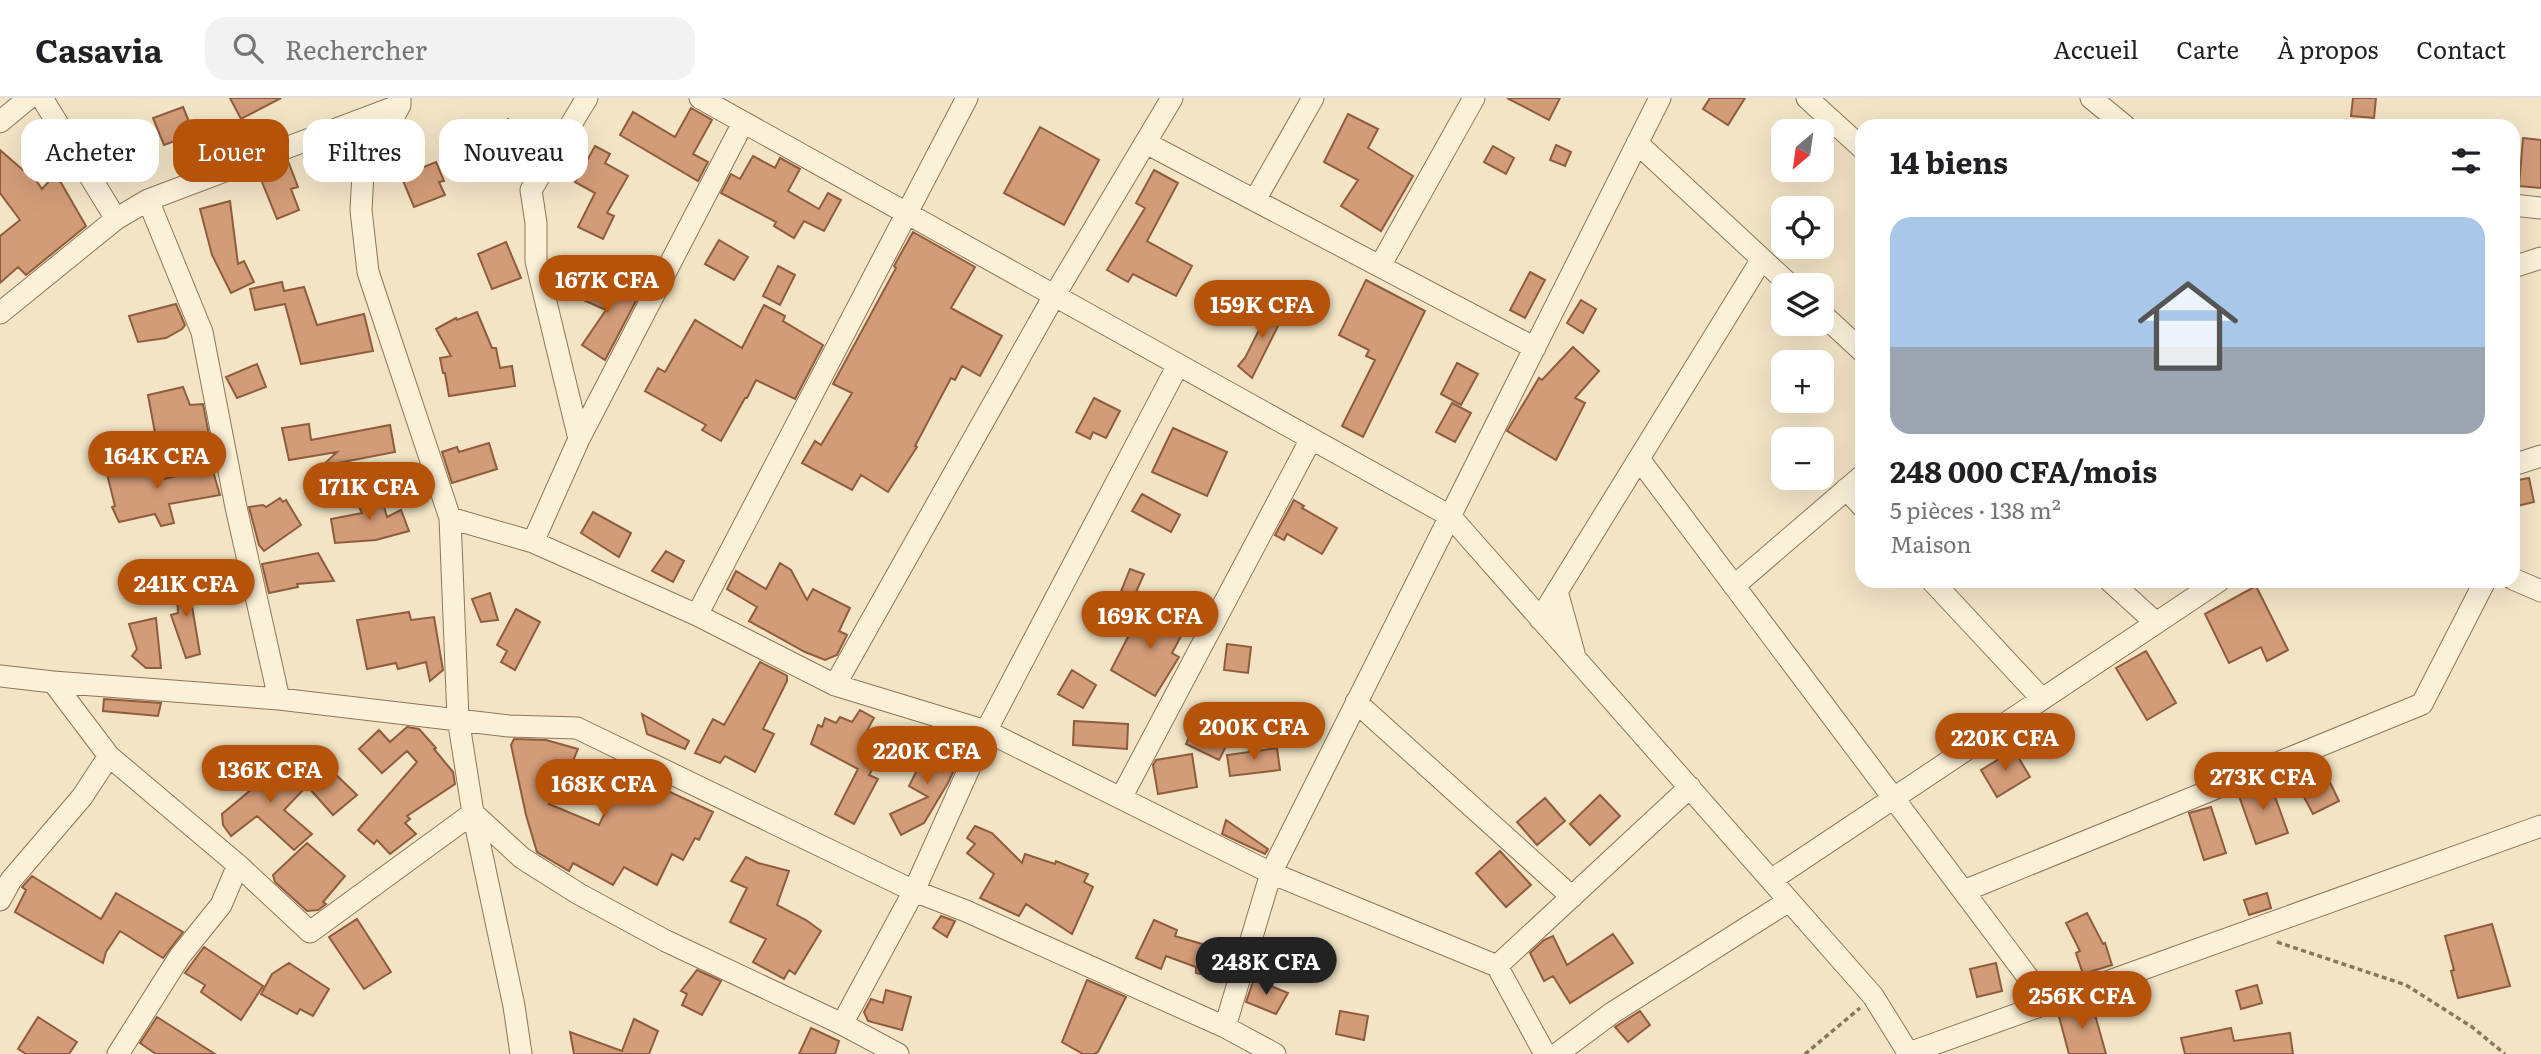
<!DOCTYPE html>
<html lang="fr">
<head>
<meta charset="utf-8">
<style>
  body { margin:0; font-family:Literata,serif; background:#f2f2f2; color:#202124; height:100vh; display:flex; flex-direction:column; font-size:26px; white-space:nowrap }
  * { box-sizing:border-box; margin:0 }
  p { font-size:23px; color:#757577 }
  .icon { flex:none; width:38px; height:38px; fill:none; stroke:currentColor; stroke-width:2; stroke-linecap:round; stroke-linejoin:round }
  .map { position:relative; flex:1; overflow:hidden }
  .drawer { position:absolute; left:1855px; top:21px; width:665px; height:469px; display:flex; flex-direction:column; background:#fff; border-radius:21px; box-shadow:0 7px 28px #0002 }
  .drawer>* { flex:none }
  .guide { position:absolute; left:21px; top:21px; width:665px; height:63px; display:flex; gap:14px }
  .needle { width:46px; rotate:209deg }
  .tools { position:absolute; left:1771px; top:21px; display:grid; gap:14px }
  .tools a { display:grid; place-items:center; width:63px; height:63px; border-radius:14px; background:#fff; box-shadow:0 7px 28px #0002; font-size:35px }
  .price { position:absolute; translate:-50% -60px; padding:0 16px; border-radius:24px; background:#b45309; color:#fff; font-size:23px; line-height:46px; filter:drop-shadow(0 2px 4px #0008) }
  .price::after { content:''; position:absolute; left:50%; top:42px; width:21px; height:16px; margin-left:-10px; background:inherit; clip-path:polygon(0 0,100% 0,50% 100%) }
  .price.on { background:#222; color:#fff }
  ul { padding:0; list-style:none }
  li { display:grid; align-content:center; gap:14px; height:371px; padding:0 35px }
  li span { display:grid; place-items:center; height:217px; border-radius:21px; color:#555 }
  li>.icon { margin-inline-start:auto }
  span .icon { width:126px; height:126px; fill:#fffc; stroke-width:1 }
  li b { font-size:30px }
  h2 { display:flex; justify-content:space-between; align-items:center; height:84px; padding:0 35px; font-size:30px }
  .pill { padding:0 24px; border-radius:21px; background:#fff; box-shadow:0 7px 28px #0002; font-size:24px; line-height:63px }
  .pill.on { background:#b45309; color:#fff }
  header { display:flex; align-items:center; gap:42px; box-sizing:border-box; height:98px; padding:0 35px; background:#fff; border-bottom:2px solid #e0e0e0 }
  header strong { font-size:33px }
  nav { display:flex; gap:38px; margin-inline-start:auto; font-size:24px }
  .search { width:490px; height:63px; background:#f2f2f2; display:flex; align-items:center; gap:18px; box-sizing:border-box; padding:0 24px; border-radius:21px; color:#757577; font-size:26px }
  .map>svg:first-child { display:block }
  .building { fill:#d39c78; stroke:#8f5d3d; stroke-width:2 }
  .lines { fill:none; stroke-linecap:round; stroke-linejoin:round }
  .street-casing { stroke:#8e7559; stroke-width:23 }
  .path { stroke:#8e7559; stroke-width:3.5; stroke-dasharray:5 3.5; stroke-linecap:butt }
  .street { stroke:#fbf1d9; stroke-width:21 }
</style>
</head>
<body>
<header>
<strong>Casavia</strong>
<div class="search"><svg class="icon" aria-label="search" viewBox="0 0 24 24"><circle cx="10" cy="10" r="6"/><path d="M15 15l6 6"/></svg>Rechercher</div>
<nav><a>Accueil</a><a>Carte</a><a>À propos</a><a>Contact</a></nav>
</header>
<div class="map">
<svg width="2541" height="956" viewBox="0 0 2541 956">
  <rect width="100%" height="100%" fill="#f2e4c5"/>
  <path class="building" d="M 230,0 L 281,0 L 241,21 Z
    M 1507,0 L 1560,0 L 1549,22 Z
    M 1710,0 L 1745,0 L 1728,27 L 1703,11 Z
    M 2353,0 L 2376,0 L 2374,20 L 2351,18 Z
    M 183,9 L 194,36 L 164,47 L 153,20 Z
    M 691,10 L 712,22 L 693,56 L 708,64 L 698,83 L 620,37 L 633,14 L 675,39 Z
    M 1348,16 L 1378,31 L 1368,50 L 1413,78 L 1381,133 L 1341,108 L 1358,82 L 1324,64 Z
    M 508,21 L 526,32 L 510,58 L 492,47 Z
    M 1040,29 L 1099,62 L 1064,127 L 1004,95 Z
    M 2523,40 L 2541,42 L 2541,90 L 2519,88 Z
    M 1556,47 L 1571,54 L 1565,68 L 1550,62 Z
    M 595,48 L 610,56 L 605,65 L 628,78 L 607,115 L 614,118 L 603,141 L 578,129 L 595,95 L 575,84 Z
    M 1493,48 L 1514,60 L 1506,76 L 1484,64 Z
    M 0,52 L 23,72 L 28,70 L 42,91 L 50,82 L 60,83 L 86,128 L 26,177 L 18,169 L 0,185 L 0,138 L 20,122 L 0,95 Z
    M 753,58 L 775,70 L 780,60 L 800,71 L 788,93 L 819,111 L 828,95 L 841,102 L 824,133 L 804,123 L 794,140 L 774,128 L 776,124 L 721,95 L 731,76 L 740,81 Z
    M 288,63 L 298,89 L 291,91 L 299,112 L 277,121 L 258,74 Z
    M 436,64 L 444,83 L 439,84 L 445,97 L 414,109 L 401,78 Z
    M 1154,72 L 1178,85 L 1147,143 L 1192,168 L 1176,198 L 1133,176 L 1128,184 L 1107,172 L 1145,110 L 1136,105 Z
    M 230,103 L 238,166 L 244,163 L 254,184 L 231,195 L 212,157 L 200,111 Z
    M 913,134 L 975,169 L 951,210 L 1002,238 L 980,278 L 962,268 L 955,282 L 951,280 L 915,348 L 917,349 L 888,394 L 861,377 L 852,392 L 802,365 L 815,343 L 821,347 L 852,295 L 833,286 L 896,170 L 894,168 Z
    M 719,142 L 748,159 L 734,182 L 705,166 Z
    M 506,144 L 521,180 L 492,191 L 478,156 Z
    M 778,168 L 795,177 L 780,207 L 763,198 Z
    M 1530,174 L 1545,182 L 1525,220 L 1510,212 Z
    M 590,179 L 624,193 L 625,191 L 638,199 L 605,262 L 582,247 L 606,212 L 581,201 Z
    M 1366,182 L 1425,213 L 1363,339 L 1342,328 L 1375,262 L 1366,258 L 1369,252 L 1339,237 Z
    M 282,184 L 284,193 L 304,189 L 317,227 L 364,216 L 373,253 L 301,266 L 285,206 L 255,212 L 250,191 Z
    M 1581,202 L 1596,211 L 1583,235 L 1567,225 Z
    M 176,206 L 185,227 L 182,231 L 166,240 L 138,244 L 129,218 Z
    M 1272,206 L 1286,212 L 1252,280 L 1238,268 L 1245,260 Z
    M 764,207 L 785,218 L 783,223 L 823,247 L 795,301 L 756,282 L 747,300 L 745,300 L 721,343 L 702,332 L 706,327 L 645,293 L 658,270 L 665,274 L 695,222 L 742,250 Z
    M 477,214 L 492,250 L 496,250 L 500,270 L 512,268 L 515,288 L 449,298 L 445,275 L 443,275 L 440,260 L 451,258 L 436,231 L 456,220 L 457,222 Z
    M 1573,249 L 1599,273 L 1575,300 L 1585,305 L 1556,362 L 1507,333 L 1539,280 L 1542,282 Z
    M 1457,265 L 1478,276 L 1461,307 L 1441,296 Z
    M 257,266 L 266,289 L 237,300 L 226,279 Z
    M 183,289 L 190,307 L 203,306 L 210,342 L 158,351 L 148,297 Z
    M 1094,300 L 1120,313 L 1106,340 L 1093,334 L 1090,341 L 1076,334 Z
    M 1452,305 L 1471,315 L 1455,344 L 1436,334 Z
    M 309,326 L 311,342 L 390,327 L 395,354 L 322,368 L 337,354 L 289,362 L 282,330 Z
    M 1173,330 L 1227,354 L 1207,398 L 1152,374 Z
    M 489,345 L 497,371 L 452,385 L 442,354 L 457,349 L 459,354 Z
    M 159,363 L 163,381 L 212,370 L 220,397 L 169,406 L 174,425 L 161,428 L 155,416 L 119,424 L 112,409 L 115,408 L 107,376 Z
    M 2529,380 L 2534,404 L 2513,409 L 2513,383 Z
    M 379,391 L 387,419 L 401,412 L 409,433 L 376,442 L 335,445 L 331,421 L 362,415 L 356,403 Z
    M 1142,396 L 1180,417 L 1171,434 L 1132,413 Z
    M 280,400 L 283,404 L 286,402 L 301,427 L 264,453 L 259,447 L 249,409 L 263,407 L 266,409 Z
    M 1294,402 L 1304,408 L 1302,410 L 1337,430 L 1322,456 L 1287,436 L 1284,442 L 1275,437 Z
    M 593,414 L 631,435 L 619,459 L 581,435 Z
    M 666,453 L 684,463 L 673,484 L 652,473 Z
    M 318,455 L 334,483 L 297,486 L 298,489 L 269,495 L 262,466 Z
    M 780,465 L 791,472 L 807,502 L 813,491 L 850,510 L 839,533 L 847,537 L 837,557 L 825,562 L 805,554 L 749,523 L 757,509 L 727,491 L 736,473 L 766,491 Z
    M 1130,471 L 1144,476 L 1133,501 L 1120,496 Z
    M 187,478 L 200,556 L 186,560 L 171,517 L 178,515 L 176,480 Z
    M 2256,488 L 2288,552 L 2267,563 L 2261,549 L 2229,565 L 2205,516 Z
    M 490,495 L 498,522 L 481,524 L 472,501 Z
    M 1151,507 L 1187,527 L 1172,555 L 1179,559 L 1155,598 L 1111,572 L 1131,533 L 1135,535 Z
    M 516,511 L 540,524 L 515,572 L 501,564 L 507,553 L 497,547 Z
    M 409,514 L 411,522 L 434,519 L 443,572 L 430,583 L 426,564 L 398,571 L 396,565 L 367,571 L 357,522 Z
    M 156,520 L 161,570 L 146,570 L 132,558 L 137,551 L 129,526 Z
    M 1227,546 L 1251,549 L 1248,575 L 1224,572 Z
    M 2146,553 L 2176,605 L 2147,622 L 2116,570 Z
    M 760,564 L 784,576 L 787,578 L 787,583 L 763,631 L 774,636 L 755,674 L 725,658 L 720,665 L 695,655 L 713,621 L 724,627 Z
    M 1072,572 L 1096,587 L 1083,610 L 1058,596 Z
    M 104,601 L 161,605 L 158,618 L 103,613 Z
    M 860,612 L 874,620 L 864,638 L 885,650 L 869,677 L 878,681 L 854,726 L 835,716 L 858,671 L 811,646 L 818,627 L 822,629 L 825,620 L 836,625 L 840,619 L 852,624 Z
    M 642,616 L 689,643 L 685,651 L 647,636 Z
    M 1199,618 L 1233,634 L 1219,662 L 1186,646 Z
    M 1074,623 L 1128,626 L 1127,651 L 1073,647 Z
    M 407,629 L 419,631 L 436,650 L 434,651 L 453,674 L 455,686 L 407,718 L 410,721 L 405,725 L 416,736 L 390,756 L 377,742 L 374,746 L 358,732 L 417,664 L 407,653 L 382,675 L 359,651 L 379,632 L 390,644 Z
    M 514,641 L 546,642 L 578,651 L 565,682 L 549,706 L 599,727 L 625,673 L 713,714 L 699,742 L 695,740 L 683,762 L 672,756 L 657,787 L 624,769 L 613,787 L 573,765 L 569,773 L 537,754 L 526,717 L 511,647 Z
    M 932,642 L 951,650 L 959,661 L 948,685 L 924,725 L 901,737 L 890,716 L 928,699 L 909,688 Z
    M 1277,650 L 1280,672 L 1230,678 L 1227,657 Z
    M 2014,652 L 2030,679 L 1997,699 L 1981,672 Z
    M 1192,656 L 1197,689 L 1158,696 L 1153,667 L 1156,662 Z
    M 271,660 L 281,670 L 284,666 L 305,690 L 284,712 L 312,736 L 294,752 L 257,718 L 231,738 L 223,727 L 222,716 L 264,681 L 256,672 Z
    M 328,669 L 357,697 L 333,717 L 308,689 Z
    M 2324,672 L 2339,703 L 2313,716 L 2297,686 Z
    M 2269,682 L 2288,735 L 2256,746 L 2238,695 Z
    M 1600,697 L 1620,718 L 1590,747 L 1570,726 Z
    M 1545,700 L 1565,723 L 1537,747 L 1517,724 Z
    M 2211,709 L 2226,755 L 2204,762 L 2189,715 Z
    M 1226,722 L 1268,751 L 1265,756 L 1222,736 Z
    M 975,728 L 992,735 L 1022,765 L 1025,756 L 1055,766 L 1056,763 L 1088,776 L 1084,784 L 1093,789 L 1072,836 L 1026,806 L 1019,818 L 980,800 L 994,776 L 967,755 L 975,746 L 967,740 Z
    M 307,745 L 345,778 L 323,804 L 326,806 L 318,812 L 307,813 L 275,784 L 273,777 Z
    M 1500,753 L 1531,787 L 1506,809 L 1476,775 Z
    M 746,759 L 758,765 L 789,773 L 777,807 L 806,822 L 821,833 L 795,876 L 789,872 L 784,881 L 753,864 L 766,841 L 730,824 L 747,790 L 731,783 Z
    M 32,778 L 101,821 L 116,795 L 183,834 L 163,860 L 120,833 L 106,854 L 103,865 L 15,814 L 26,792 L 22,789 Z
    M 2267,795 L 2271,810 L 2249,817 L 2244,802 Z
    M 2087,815 L 2103,846 L 2105,845 L 2112,867 L 2083,876 L 2076,855 L 2080,853 L 2066,825 Z
    M 941,818 L 955,823 L 947,839 L 933,830 Z
    M 357,821 L 391,874 L 364,891 L 329,839 Z
    M 1154,822 L 1177,832 L 1175,838 L 1219,851 L 1209,878 L 1196,875 L 1196,869 L 1166,858 L 1161,871 L 1136,860 Z
    M 2492,826 L 2510,888 L 2458,900 L 2451,873 L 2454,872 L 2445,838 Z
    M 1613,836 L 1633,865 L 1570,905 L 1553,878 L 1544,883 L 1530,855 L 1544,842 L 1553,838 L 1567,867 Z
    M 204,849 L 263,888 L 241,922 L 201,894 L 205,887 L 185,875 Z
    M 289,865 L 329,891 L 313,918 L 300,911 L 297,916 L 261,896 L 272,876 Z
    M 1996,865 L 2002,893 L 1977,899 L 1970,871 Z
    M 697,872 L 721,883 L 702,917 L 682,907 L 687,896 L 681,893 Z
    M 1254,881 L 1288,895 L 1276,916 L 1246,904 Z
    M 1087,882 L 1126,899 L 1098,954 L 1094,956 L 1083,956 L 1062,944 Z
    M 2257,887 L 2262,905 L 2241,911 L 2236,893 Z
    M 886,892 L 911,899 L 902,932 L 868,923 L 864,914 L 871,901 L 883,905 Z
    M 2092,906 L 2106,956 L 2069,956 L 2058,915 Z
    M 1340,913 L 1368,918 L 1364,942 L 1336,936 Z
    M 1640,913 L 1650,927 L 1628,944 L 1615,929 Z
    M 38,919 L 77,944 L 69,956 L 26,956 L 18,951 Z
    M 157,919 L 215,956 L 156,956 L 140,945 Z
    M 634,921 L 658,933 L 649,956 L 574,956 L 570,934 L 622,953 Z
    M 811,930 L 839,943 L 835,956 L 799,956 Z
    M 2231,930 L 2234,943 L 2290,935 L 2293,956 L 2185,956 L 2181,940 Z"/>
  <g class="lines">
    <g class="street-casing">
      <path id="street" d="M 42,0 L 116,121
        M 400,0 L 400,7 L 363,75 L 361,112 L 368,174 L 450,420 L 458,620 L 473,715 L 514,908 L 521,956
        M 700,0 L 1450,418 L 1873,898 L 1909,956
        M 1807,0 L 1862,50
        M 2091,0 L 2125,28
        M 0,24 L 29,0
        M 1146,45 L 1535,250
        M 1637,45 L 1790,187
        M 148,102 L 202,234 L 236,409 L 279,601
        M 1255,102 L 1313,0
        M 2513,107 L 2541,110
        M 1380,168 L 1474,0
        M 2513,169 L 2541,160
        M 0,215 L 116,121 L 148,102 L 400,7
        M 1822,216 L 1862,253
        M 579,341 L 536,163 L 536,125 L 531,92 L 587,0
        M 1639,361 L 2048,906
        M 2513,367 L 2541,358
        M 1846,391 L 1862,408
        M 450,420 L 533,444 L 697,517 L 835,587 L 986,633 L 1271,775 L 1497,868 L 1545,956
        M 533,444 L 579,341 L 743,25
        M 2513,481 L 2541,493
        M 1932,483 L 2042,601
        M 2110,483 L 2156,525
        M 1734,488 L 1862,378
        M 1557,493 L 1574,555
        M 697,517 L 967,0
        M 1540,521 L 1762,161
        M 0,578 L 53,584 L 279,601 L 509,628 L 577,630 L 914,793 L 966,813 L 1225,929 L 1275,956
        M 53,584 L 109,658 L 238,767 L 310,834 L 473,715 L 522,760 L 579,796 L 666,843 L 842,926 L 898,956
        M 835,587 L 1054,198 L 1172,0
        M 1356,604 L 1572,799
        M 1121,700 L 1311,341
        M 1771,782 L 2219,483
        M 1964,793 L 2422,606 L 2485,483
        M 0,802 L 11,782 L 82,699 L 109,658
        M 1497,868 L 1690,689
        M 842,926 L 914,793 L 986,633 L 1178,267
        M 1225,929 L 1271,775 L 1660,0
        M 1909,955 L 2541,728
        M 118,956 L 180,858 L 221,807 L 238,767
        M 1557,956 L 1612,915 L 1789,803"/>
    </g>
    <path class="path" d="M 2277,844 L 2406,887 L 2472,929 L 2505,956
      M 1805,956 L 1860,910"/>
    <use href="#street" class="street"/>
  </g>
</svg>
<div class="tools">
<a><svg class="needle" viewBox="-14 -14 28 28"><path d="M0-13l5 13h-10z" fill="#e53935"/><path d="M0 13l5-13h-10z" fill="#757577"/></svg></a>
<a><svg class="icon" aria-label="locate" viewBox="0 0 24 24"><circle cx="12" cy="12" r="6"/><path d="M12 2v4M12 18v4M2 12h4M18 12h4"/></svg></a>
<a><svg class="icon" aria-label="layers" viewBox="0 0 24 24"><path d="M12 4l9 5-9 5-9-5zM3 14l9 5 9-5"/></svg></a>
<a>+</a>
<a>−</a>
</div>
<b class="price" style="left:607px;top:217px">167K CFA</b>
<b class="price" style="left:1262px;top:242px">159K CFA</b>
<b class="price" style="left:157px;top:393px">164K CFA</b>
<b class="price" style="left:369px;top:424px">171K CFA</b>
<b class="price" style="left:186px;top:521px">241K CFA</b>
<b class="price" style="left:1150px;top:553px">169K CFA</b>
<b class="price" style="left:1254px;top:664px">200K CFA</b>
<b class="price" style="left:2005px;top:675px">220K CFA</b>
<b class="price" style="left:927px;top:688px">220K CFA</b>
<b class="price" style="left:270px;top:707px">136K CFA</b>
<b class="price" style="left:2263px;top:714px">273K CFA</b>
<b class="price" style="left:604px;top:721px">168K CFA</b>
<b class="price on" style="left:1266px;top:899px">248K CFA</b>
<b class="price" style="left:2082px;top:933px">256K CFA</b>
<div class="guide">
<a class="pill">Acheter</a>
<a class="pill on">Louer</a>
<a class="pill">Filtres</a>
<a class="pill">Nouveau</a>
</div>
<section class="drawer">
<h2>14 biens<svg class="icon" aria-label="filters" viewBox="0 0 24 24"><path d="M4 7h16M4 17h16"/><circle cx="9" cy="7" r="2"/><circle cx="15" cy="17" r="2"/></svg></h2>
<ul>
<li><span style="background:linear-gradient(#a9c7e8 60%,#9aa5b1 0)"><svg class="icon" aria-label="home" viewBox="0 0 24 24"><path d="M3 11l9-7 9 7M6 9v11h12V9"/></svg></span><div><b>248 000 CFA/mois</b><p>5 pièces · 138 m²</p><p>Maison</p></div></li>
</ul>
</section>
</div>
</body>
</html>
